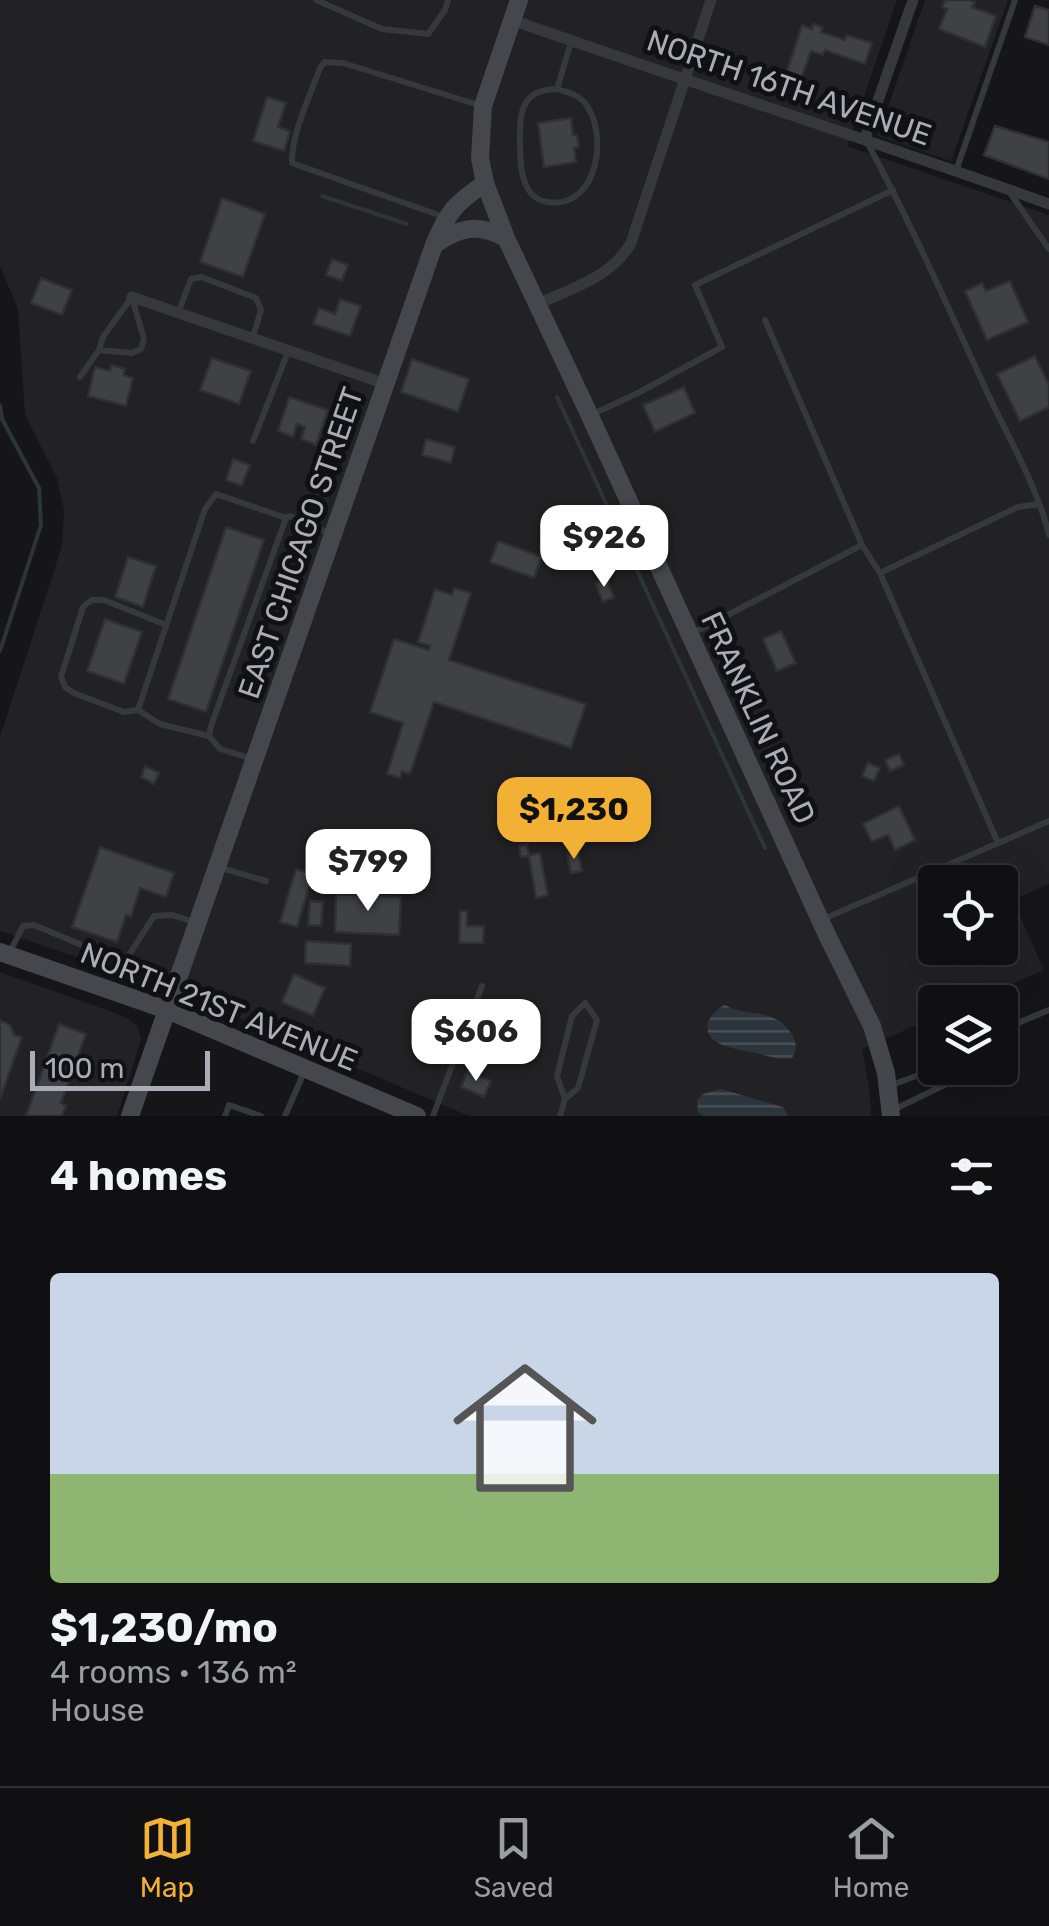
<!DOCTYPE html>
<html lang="en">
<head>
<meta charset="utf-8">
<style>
  body { margin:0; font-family:Rubik,sans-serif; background:#1e1e20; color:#f1f3f6; height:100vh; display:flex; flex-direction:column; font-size:38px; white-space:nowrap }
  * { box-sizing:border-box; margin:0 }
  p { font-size:32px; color:#9c9d9f }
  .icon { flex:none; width:55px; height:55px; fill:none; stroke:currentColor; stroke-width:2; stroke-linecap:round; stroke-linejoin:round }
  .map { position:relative; height:1116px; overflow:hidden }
  .panel { display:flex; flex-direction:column; background:#101012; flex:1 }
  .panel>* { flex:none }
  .controls { position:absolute; left:918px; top:865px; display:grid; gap:20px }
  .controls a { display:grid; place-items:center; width:100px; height:100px; border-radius:10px; background:#101012; box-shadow:0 10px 40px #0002,0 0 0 2px #303032; font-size:50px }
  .scale { position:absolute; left:30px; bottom:25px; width:180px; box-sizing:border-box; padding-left:10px; border:5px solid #a8adb8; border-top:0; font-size:28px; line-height:35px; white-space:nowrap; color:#a8adb8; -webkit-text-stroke:8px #111113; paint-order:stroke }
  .price { position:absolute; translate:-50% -85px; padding:0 22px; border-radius:20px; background:#fff; color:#222; font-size:32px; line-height:65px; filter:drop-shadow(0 2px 5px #0008) }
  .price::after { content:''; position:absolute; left:50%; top:60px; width:30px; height:22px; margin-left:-15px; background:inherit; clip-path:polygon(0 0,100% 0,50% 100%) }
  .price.on { background:#f2b134; color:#111 }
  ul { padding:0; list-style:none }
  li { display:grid; align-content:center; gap:20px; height:530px; padding:0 50px }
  li span { display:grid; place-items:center; height:310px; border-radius:10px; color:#555 }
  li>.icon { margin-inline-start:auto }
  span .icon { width:180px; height:180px; fill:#fffc; stroke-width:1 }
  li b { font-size:42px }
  h2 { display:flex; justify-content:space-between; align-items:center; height:120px; padding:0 50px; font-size:42px }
  .tabs { display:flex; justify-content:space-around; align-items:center; height:140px; border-top:2px solid #303032; background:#101012; font-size:28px; color:#9c9d9f }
  .tabs a { display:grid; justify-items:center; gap:5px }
  .tabs .on { color:#f2b134 }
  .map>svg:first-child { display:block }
  .built { fill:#222225; fill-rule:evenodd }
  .water { fill:url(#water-rules) }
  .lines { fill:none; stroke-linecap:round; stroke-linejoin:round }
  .stream { stroke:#2c353c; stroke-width:4 }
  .building { fill:#404145; stroke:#303034; stroke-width:2.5 }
  .lane { stroke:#37383d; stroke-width:6 }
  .street { stroke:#37383d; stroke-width:11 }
  .secondary { stroke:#45474d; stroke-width:18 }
  .labels { text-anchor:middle; stroke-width:10; stroke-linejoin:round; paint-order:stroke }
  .street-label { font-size:30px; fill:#a8adb8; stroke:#111113 }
</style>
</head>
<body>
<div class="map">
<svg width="1049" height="1116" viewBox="0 0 1049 1116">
  <defs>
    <pattern id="water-rules" width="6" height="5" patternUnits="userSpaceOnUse" patternTransform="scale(2.5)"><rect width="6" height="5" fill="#2c353c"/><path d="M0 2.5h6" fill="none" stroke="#485056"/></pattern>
  </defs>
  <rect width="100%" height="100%" fill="#161618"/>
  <path class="built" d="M 0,0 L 897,0 L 847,146 L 1049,215 L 1049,884 L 1013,900 L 1044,970 L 969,1002 L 935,1002 L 935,1017 L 862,1049 L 869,1087 L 871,1116 L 469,1116 L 176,991 L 0,931 L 0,737 L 62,546 L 64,510 L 57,478 L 25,415 L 18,309 L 0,266 ZM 935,882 L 1000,882 L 1000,948 L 935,948 Z
    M 925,0 L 1008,0 L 951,161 L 878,136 Z
    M 0,972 L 115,1013 L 132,1021 L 138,1027 L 141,1040 L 117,1116 L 0,1116 Z"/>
  <path class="water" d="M 725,1005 C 746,1018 775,1006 792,1035 C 797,1044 797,1049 792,1058 C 779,1060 771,1057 760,1054 C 744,1049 702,1048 708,1023 C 711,1014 717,1009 725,1005 Z
    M 721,1089 L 783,1107 L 788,1116 L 703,1116 L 698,1112 L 697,1100 L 703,1094 Z"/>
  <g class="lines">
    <path class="stream" d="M 322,196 L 407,224
      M 557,397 L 765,848
      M 0,405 L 2,419 L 39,488 L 41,525 L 0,651"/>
  </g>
  <path class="building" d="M 945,0 L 969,0 L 975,2 L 972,7 L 996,16 L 985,47 L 939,29 L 947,9 L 942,7 Z
    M 1035,6 L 1049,10 L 1049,45 L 1025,37 Z
    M 813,24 L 823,28 L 821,32 L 845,40 L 847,35 L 872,43 L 865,64 L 825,50 L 823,55 L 811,51 L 799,85 L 784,80 L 802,25 L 812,29 Z
    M 267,97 L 286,103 L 278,127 L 290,131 L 284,151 L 253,141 Z
    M 571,118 L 573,135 L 577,135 L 579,147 L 574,148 L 576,162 L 544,167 L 538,123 Z
    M 995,126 L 1049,142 L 1049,179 L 984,155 Z
    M 222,198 L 265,214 L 243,277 L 200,262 Z
    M 332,259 L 348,265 L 342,281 L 326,275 Z
    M 41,278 L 72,290 L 62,315 L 31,303 Z
    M 1010,281 L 1028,322 L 987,340 L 965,291 L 982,283 L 986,291 Z
    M 340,299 L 361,306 L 350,336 L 313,324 L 319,308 L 335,314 Z
    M 1035,356 L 1049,385 L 1049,407 L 1020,421 L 997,374 Z
    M 212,358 L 251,371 L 239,404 L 200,390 Z
    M 412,359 L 469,379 L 458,412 L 401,392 Z
    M 111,365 L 125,369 L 124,375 L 133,378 L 126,406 L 88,396 L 95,367 L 110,371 Z
    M 684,387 L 695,413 L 655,432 L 643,405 Z
    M 289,397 L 328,410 L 316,445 L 301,439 L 305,427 L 297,424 L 293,437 L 278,431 Z
    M 426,439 L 455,447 L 451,463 L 422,455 Z
    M 233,459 L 250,465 L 242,486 L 226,480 Z
    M 226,527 L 264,540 L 206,712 L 168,699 Z
    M 498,541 L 542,557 L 534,578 L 490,562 Z
    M 128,557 L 156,566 L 143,607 L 115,597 Z
    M 606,578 L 614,597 L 603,602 L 595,583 Z
    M 454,588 L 471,593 L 449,660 L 586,704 L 571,748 L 434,702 L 410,774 L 402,771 L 400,778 L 387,774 L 403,723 L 370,712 L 394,639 L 429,650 L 430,646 L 418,642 L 435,589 L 452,595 Z
    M 105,619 L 142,632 L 124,684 L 87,671 Z
    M 781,631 L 796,663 L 777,671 L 763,639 Z
    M 899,754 L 904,765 L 890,771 L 885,760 Z
    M 868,763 L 880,768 L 874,781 L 862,776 Z
    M 145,766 L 159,773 L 154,784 L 141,777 Z
    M 899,806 L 915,840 L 895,850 L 888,835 L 872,842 L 863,824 Z
    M 527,844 L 529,855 L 540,853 L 548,895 L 536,898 L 529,856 L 521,857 L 519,846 Z
    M 100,847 L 174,873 L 166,897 L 140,888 L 131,917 L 126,915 L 117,942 L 72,927 Z
    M 578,852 L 582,871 L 571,873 L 567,854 Z
    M 296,869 L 313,874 L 297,927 L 280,922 Z
    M 336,894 L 401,897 L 399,935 L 335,932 Z
    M 310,901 L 323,902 L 321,926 L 308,925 Z
    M 460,911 L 467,911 L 467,926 L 484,926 L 483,943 L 459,943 Z
    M 306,941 L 351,944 L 350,966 L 305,963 Z
    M 294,974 L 325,988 L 313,1016 L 282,1002 Z
    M 0,1020 L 10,1025 L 14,1035 L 22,1037 L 0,1099 Z
    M 59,1024 L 86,1034 L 61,1103 L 66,1106 L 62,1116 L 26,1116 Z
    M 467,1072 L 491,1081 L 484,1097 L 461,1087 Z"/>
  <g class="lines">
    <path class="lane" d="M 316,0 L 382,29 L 428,34 L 445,10 L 448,0
      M 557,89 C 520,89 519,115 520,144 C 520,164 521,198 547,202 C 600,210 609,130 584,102 C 577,94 567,92 557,89 L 571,42
      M 868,144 C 912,225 949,310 988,394 C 1009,439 1037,486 1049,535
      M 956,171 L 1015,0
      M 1008,190 L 1049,249
      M 444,217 L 292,163 C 291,135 310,96 320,68 L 325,62 L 343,63 L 482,106
      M 178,313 L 191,279 L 201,277 L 256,298 L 261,310 L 253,337
      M 99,350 L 132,353 L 141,349 L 144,339 L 132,298
      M 80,377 L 99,350 L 103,337 L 131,298
      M 593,414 L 638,393 L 722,347 L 695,285 L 893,190
      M 253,441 L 288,352
      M 862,545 L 880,573 L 998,843
      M 880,573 L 1018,507 L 1039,504
      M 691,634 L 862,545 L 765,320
      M 137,710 L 124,712 L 74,693 L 65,687 L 61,677 L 83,607 L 92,600 L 104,600 L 166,625
      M 209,736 L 160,724 L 138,710 L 205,509 L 216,494 L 286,518
      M 253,759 L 220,749 L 209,736 L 211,726 L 286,518 L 290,516 L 331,534
      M 218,867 L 266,881
      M 821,920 L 1049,821
      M 9,954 L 23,926 L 34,925 L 115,959 L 129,955 L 154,916 L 172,915 L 194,922
      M 1000,1038 L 1006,1028 L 1049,1010
      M 1000,1055 L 1013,1067
      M 892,1085 L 937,1068
      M 891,1111 L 979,1068
      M 225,1116 L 229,1105 L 261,1116
      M 285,1116 L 305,1070
      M 433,1116 L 482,986
      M 560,1116 L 565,1099 L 578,1088 L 597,1020 L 585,1003 L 572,1016 L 557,1076 L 565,1099"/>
    <path class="street" d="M 512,20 C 691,83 871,140 1049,204
      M 865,138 L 913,0
      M 132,297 L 386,384
      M 538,304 C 572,288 612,277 631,243 L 711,0"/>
    <path class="secondary" d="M 519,0 L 483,106 L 480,158 L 485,183 L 506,238 L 590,416 L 827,935 L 872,1026 L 886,1073 L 891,1116
      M 434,245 C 459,227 478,223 506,238
      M 0,952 L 167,1010 L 417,1116
      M 130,1116 L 434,245 C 448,211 455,204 485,183"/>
  </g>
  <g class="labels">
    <g class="street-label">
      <text transform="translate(789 88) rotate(19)" y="10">NORTH 16TH AVENUE</text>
      <text transform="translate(301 543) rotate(-71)" y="10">EAST CHICAGO STREET</text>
      <text transform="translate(758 718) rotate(65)" y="10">FRANKLIN ROAD</text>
      <text transform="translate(219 1007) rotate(22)" y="10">NORTH 21ST AVENUE</text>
    </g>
  </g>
</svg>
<div class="controls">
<a><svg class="icon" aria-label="locate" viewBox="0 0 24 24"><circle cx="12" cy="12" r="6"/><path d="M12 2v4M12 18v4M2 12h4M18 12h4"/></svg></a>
<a><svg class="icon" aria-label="layers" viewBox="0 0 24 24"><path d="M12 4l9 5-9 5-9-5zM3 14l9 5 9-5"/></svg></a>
</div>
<div class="scale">100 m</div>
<b class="price" style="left:604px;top:590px">$926</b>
<b class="price on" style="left:574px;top:862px">$1,230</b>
<b class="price" style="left:368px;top:914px">$799</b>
<b class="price" style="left:476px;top:1084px">$606</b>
</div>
<section class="panel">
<h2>4 homes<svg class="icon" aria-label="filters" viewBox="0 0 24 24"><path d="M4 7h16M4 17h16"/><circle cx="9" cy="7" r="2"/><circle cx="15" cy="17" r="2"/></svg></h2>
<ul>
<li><span style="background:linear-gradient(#c9d6e8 65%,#8fb573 0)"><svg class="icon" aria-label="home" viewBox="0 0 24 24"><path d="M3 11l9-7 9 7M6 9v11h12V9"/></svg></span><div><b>$1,230/mo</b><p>4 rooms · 136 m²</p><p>House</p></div></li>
</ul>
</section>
<nav class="tabs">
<a class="on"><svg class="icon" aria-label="map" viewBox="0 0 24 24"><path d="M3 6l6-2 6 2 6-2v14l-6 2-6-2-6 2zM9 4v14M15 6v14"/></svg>Map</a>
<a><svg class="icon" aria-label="saved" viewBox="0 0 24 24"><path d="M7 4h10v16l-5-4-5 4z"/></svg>Saved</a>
<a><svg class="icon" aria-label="home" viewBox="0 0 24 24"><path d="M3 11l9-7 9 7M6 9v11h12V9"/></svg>Home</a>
</nav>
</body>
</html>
